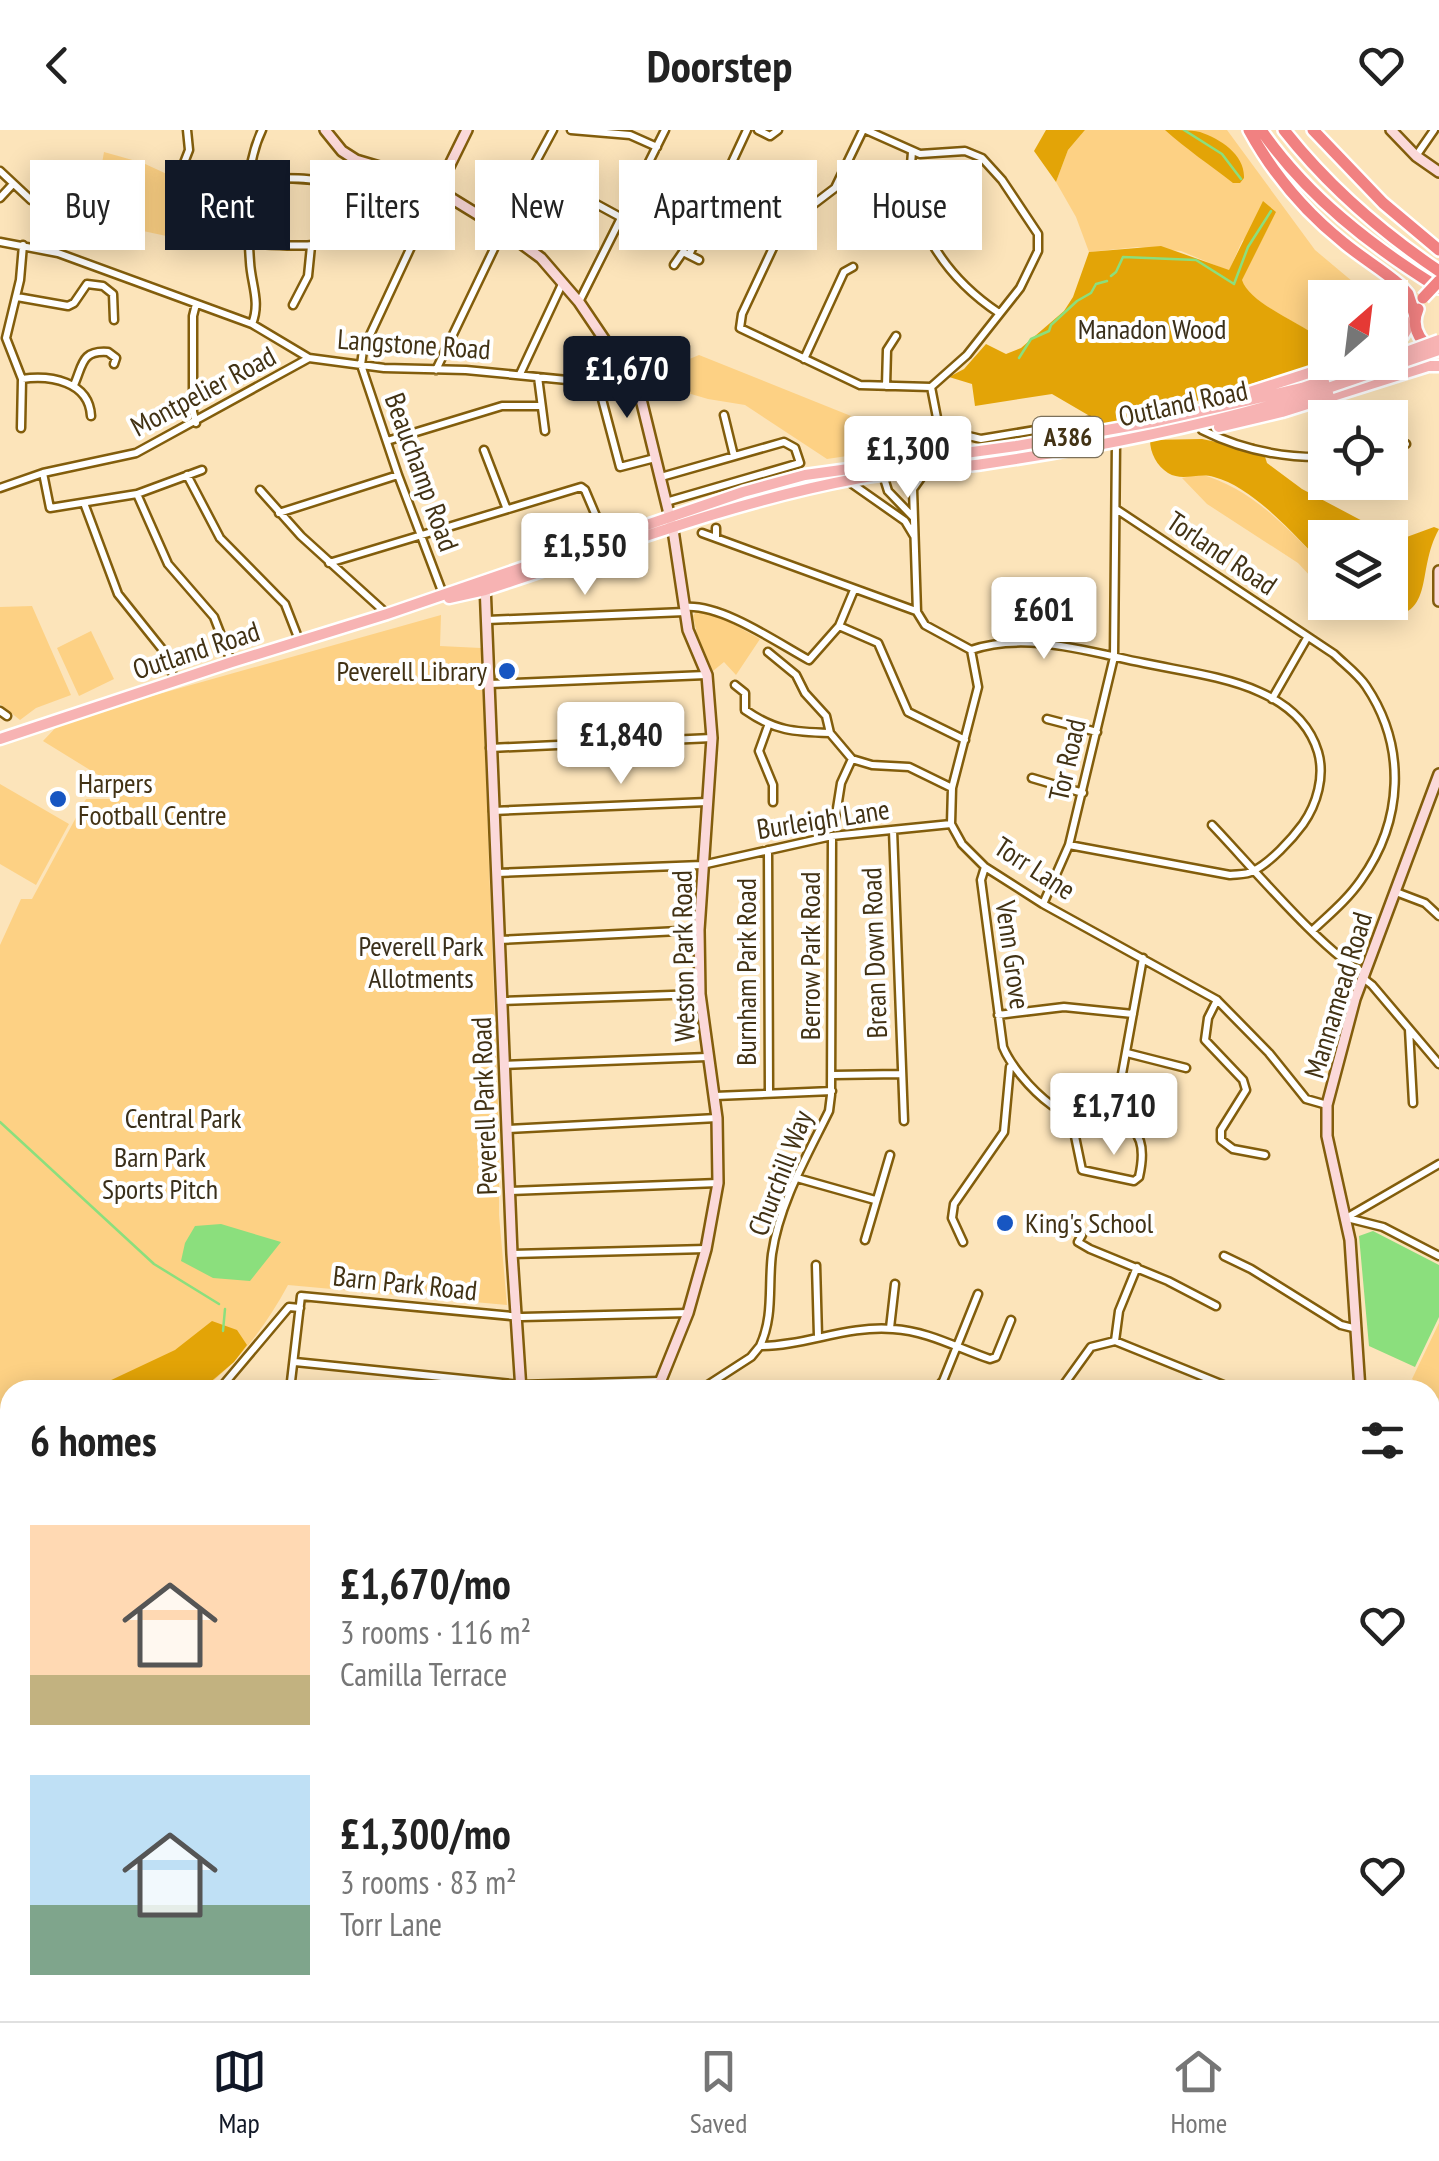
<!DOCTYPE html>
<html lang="en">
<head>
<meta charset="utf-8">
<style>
  body { margin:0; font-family:"PT Sans Narrow",sans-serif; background:#f6f6f6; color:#222; height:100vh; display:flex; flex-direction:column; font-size:38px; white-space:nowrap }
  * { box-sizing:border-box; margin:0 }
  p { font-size:32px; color:#767676 }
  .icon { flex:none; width:55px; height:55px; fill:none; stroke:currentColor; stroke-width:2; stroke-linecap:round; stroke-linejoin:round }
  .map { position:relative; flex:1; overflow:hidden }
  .side { position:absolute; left:0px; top:1250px; width:1440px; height:642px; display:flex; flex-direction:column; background:#fff; border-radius:30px 30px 0 0; box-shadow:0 5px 25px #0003 }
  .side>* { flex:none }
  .top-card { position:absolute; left:30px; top:30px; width:1380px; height:90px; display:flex; gap:20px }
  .needle { width:65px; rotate:28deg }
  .controls { position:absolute; left:1308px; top:150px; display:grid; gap:20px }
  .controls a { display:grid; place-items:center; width:100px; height:100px; border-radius:0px; background:#fff; box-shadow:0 5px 25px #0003; font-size:50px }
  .price { position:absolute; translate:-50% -85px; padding:0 22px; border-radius:10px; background:#fff; color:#222; font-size:32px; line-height:65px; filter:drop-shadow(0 2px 5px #0008) }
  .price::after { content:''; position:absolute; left:50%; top:60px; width:30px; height:22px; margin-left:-15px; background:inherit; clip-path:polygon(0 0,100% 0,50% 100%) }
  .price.current { background:#111827; color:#fff }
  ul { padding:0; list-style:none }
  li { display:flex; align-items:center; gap:30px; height:250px; padding:0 30px }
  li span { display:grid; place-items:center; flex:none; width:280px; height:200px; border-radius:0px; color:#555 }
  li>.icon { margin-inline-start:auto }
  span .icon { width:120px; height:120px; fill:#fffc; stroke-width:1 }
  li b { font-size:42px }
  h2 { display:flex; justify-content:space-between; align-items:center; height:120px; padding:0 30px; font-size:42px }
  .tag { padding:0 35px; border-radius:0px; background:#fff; box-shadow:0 5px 25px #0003; font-size:35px; line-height:90px }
  .tag.current { background:#111827; color:#fff }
  header { display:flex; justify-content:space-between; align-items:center; height:130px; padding:0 30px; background:#fff; font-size:45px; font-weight:700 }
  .dock { display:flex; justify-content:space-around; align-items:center; height:140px; border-top:2px solid #e0e0e0; background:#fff; font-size:28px; color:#767676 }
  .dock a { display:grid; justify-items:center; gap:5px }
  .dock .current { color:#111827 }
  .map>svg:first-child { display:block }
  .green { fill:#fdd184 }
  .forest { fill:#e3a407 }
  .water { fill:#8bdf7d }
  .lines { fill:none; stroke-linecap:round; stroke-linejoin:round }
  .stream { stroke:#8bdf7d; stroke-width:2.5 }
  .street-casing { stroke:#825d0c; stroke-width:11 }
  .secondary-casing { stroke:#825d0c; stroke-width:14 }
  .primary-casing { stroke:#fff; stroke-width:15 }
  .highway-casing { stroke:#fff; stroke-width:16 }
  .street { stroke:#fff; stroke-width:6 }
  .secondary { stroke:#fbd9d9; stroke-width:9 }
  .primary { stroke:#f7b3b3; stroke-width:10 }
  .highway { stroke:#f18181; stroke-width:11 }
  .primary-bridge-casing { stroke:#fff; stroke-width:15; stroke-linecap:butt }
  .highway-bridge-casing { stroke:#fff; stroke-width:16; stroke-linecap:butt }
  .primary-bridge { stroke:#f7b3b3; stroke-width:10 }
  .highway-bridge { stroke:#f18181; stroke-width:11 }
  .poi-dot { fill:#1756c2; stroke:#fff; stroke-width:4 }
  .labels { text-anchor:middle; stroke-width:8; stroke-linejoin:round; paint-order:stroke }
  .shield { fill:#fff; stroke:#7b705a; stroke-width:2.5 }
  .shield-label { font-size:25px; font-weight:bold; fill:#423214 }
  .park-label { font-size:28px; fill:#3a2f1a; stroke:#fff }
  .street-label { font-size:28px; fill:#423214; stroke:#fff }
  .poi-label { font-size:28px; fill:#423214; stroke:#fff; text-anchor:start }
</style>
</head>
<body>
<header><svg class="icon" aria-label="back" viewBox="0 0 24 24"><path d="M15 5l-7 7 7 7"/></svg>Doorstep<svg class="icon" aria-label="heart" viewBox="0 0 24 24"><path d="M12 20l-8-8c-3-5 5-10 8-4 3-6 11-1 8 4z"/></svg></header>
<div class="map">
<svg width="1439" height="1891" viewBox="0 0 1439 1891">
  <rect width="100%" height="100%" fill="#fce4ba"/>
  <path class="green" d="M 1085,0 L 1227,0 L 1315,120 L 1371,167 L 1325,168 L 1325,206 L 1319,208 C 1299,192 1249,173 1241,150 L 1276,82 L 1242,111 L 1229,141 L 1181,121 L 1138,117 L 1089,122 L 1076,87 L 1056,52 L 1068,20 Z
    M 104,22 L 143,33 L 182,51 L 171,107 L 92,90 Z
    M 699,225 L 856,288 L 897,311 L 894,319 L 827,329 L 745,275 L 708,269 L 650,252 L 656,243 Z
    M 1200,344 C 1253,359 1287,398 1325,436 L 1325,462 L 1298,433 L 1207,374 L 1182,348 Z
    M 32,476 L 71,565 L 36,578 L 20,590 L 0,574 L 0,477 Z
    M 697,480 L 724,489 L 760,509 L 736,545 L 724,532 L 713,541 L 697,504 L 693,486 Z
    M 441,485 L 440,516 L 481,518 L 499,1001 L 499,1085 L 507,1175 L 288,1155 C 267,1194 238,1234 201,1260 L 10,1260 L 10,1359 L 0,1364 L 0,815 L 21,769 L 32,769 L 86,669 L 113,669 L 116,656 L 43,611 L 61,592 L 70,589 Z
    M 91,501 L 114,549 L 79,566 L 57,518 Z
    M 0,654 L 69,694 L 36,755 L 0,734 Z
    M 1439,1193 L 1439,1269 L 1412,1249 Z
    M 0,1437 L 10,1439 L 10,1853 L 0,1854 Z"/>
  <path class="forest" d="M 1046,0 L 1085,0 L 1068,20 L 1056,52 L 1034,21 Z
    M 1165,0 C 1176,0 1190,0 1200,2 C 1221,9 1245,25 1244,48 L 1240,53 L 1233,53 C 1210,35 1186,19 1165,0 Z
    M 1263,71 L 1276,82 L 1242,150 C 1249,173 1299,192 1318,207 L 1325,206 L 1325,231 L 1155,284 L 1101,297 L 1088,285 L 1052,264 L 975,276 L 972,254 L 949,247 L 964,239 L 986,214 L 1006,224 L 1021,218 L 1064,181 L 1073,167 L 1089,122 L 1161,116 L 1229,140 Z
    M 1202,309 L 1231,315 L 1253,313 L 1262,317 L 1267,333 L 1302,359 L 1387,404 L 1404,408 L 1434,397 L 1439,399 C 1414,444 1439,488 1375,489 L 1359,473 L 1390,472 L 1390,408 L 1325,408 L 1325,436 C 1296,407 1255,358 1214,347 C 1198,342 1183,352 1168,343 C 1157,336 1150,323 1150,310 Z
    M 212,1191 L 237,1200 L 247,1215 L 234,1232 L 201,1260 L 90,1260 L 175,1220 Z"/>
  <path class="water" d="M 221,1094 L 281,1112 L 250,1151 L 213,1148 L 181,1131 L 185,1113 L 195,1096 Z
    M 1373,1101 L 1439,1135 L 1439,1187 L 1415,1237 L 1369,1216 L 1359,1106 Z"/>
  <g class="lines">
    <path class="stream" d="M 1184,0 L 1222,24 L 1241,49
      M 1111,146 L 1116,142 L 1123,127 L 1196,130 L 1234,154 L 1248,117 L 1271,81
      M 1019,228 L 1031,209 L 1049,201 L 1051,195 L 1077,171 L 1091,163 L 1096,154 L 1107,151
      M 0,992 L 154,1134 L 219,1174
      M 223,1201 L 225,1179"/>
    <g class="street-casing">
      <path id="street" d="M 553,0 L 532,39 L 622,88
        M 571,0 L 630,5 L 657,17
        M 758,0 L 770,6 L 778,0
        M 863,0 L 835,58 L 793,90 L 779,105 L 742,184 L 740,198 L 860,255 L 931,257
        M 866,0 L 920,24 L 965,21 L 982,28 L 1002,50 L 1038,104 L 1038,121 L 1020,158 L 967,225 L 931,257
        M 912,22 C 905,89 945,147 999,183
        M 1416,26 L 1434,0
        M 184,38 L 188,46 L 187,75
        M 0,41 L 31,70 L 70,76
        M 180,43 L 189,20 L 187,0
        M 643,45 L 711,77
        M 249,47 C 271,49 308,46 328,53 C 350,61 333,111 312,115 C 302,117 264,114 249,114
        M 438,59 L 363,220 L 361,235 L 398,345 L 443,464
        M 0,68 L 13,54
        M 64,75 L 69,44
        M 0,112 L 58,123 L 252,194 L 309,228 L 384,238 L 466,240 L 618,255 L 634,252
        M 689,125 L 747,0
        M 674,135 L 683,122 L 699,130
        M 17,167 L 68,176 L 74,173 L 87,154 L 103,156 L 113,164 L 114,190
        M 579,172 L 665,0
        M 196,174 L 193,186 L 193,282 L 196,293
        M 293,175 L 308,146 L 311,116
        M 252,194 C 261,172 251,154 250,132 C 247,88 243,40 262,0
        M 804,229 L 844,142 L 853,137
        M 436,240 L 503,100
        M 520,244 L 563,152
        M 538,247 L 545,301
        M 22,249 C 50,245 89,251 91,286
        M 598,254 L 620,337 L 655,328
        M 74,255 C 83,235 81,220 108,222 L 116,228 L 114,234
        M 886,256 L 887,220 L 896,206
        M 931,257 L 945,329
        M 724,285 L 734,326
        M 21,298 L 22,249 L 6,208 L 20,150 L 23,115
        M 1202,300 C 1242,320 1281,328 1325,327
        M 942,304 L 956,303 L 981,309 L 1089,291
        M 387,311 L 502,276 L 541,276
        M 1390,318 L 1406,314
        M 484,320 L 506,377
        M 925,342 L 913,359 L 917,482 L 925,495 L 971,520 L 978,557 L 952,658 L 951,694 L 962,714 L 985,737 L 1043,774 L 1217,870 L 1269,923 L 1306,969 L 1327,975
        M 43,343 L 50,378 L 137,364 L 202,340
        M 187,345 L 220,408 L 285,474 L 299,510
        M 883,345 L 888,361 L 913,387
        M 661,347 L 784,312 L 795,318 L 800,333 L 666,372
        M 848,351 L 905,391 L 914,406
        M 0,358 L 43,343 L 136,323 L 309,228
        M 260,360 L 301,406 L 387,484
        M 137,364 L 168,434 L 214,487 L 231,531
        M 84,373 L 118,464 L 162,519 L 175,550
        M 1116,379 L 1334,524 C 1344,534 1358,544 1366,556 C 1407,617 1403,691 1361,750 C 1348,769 1330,784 1313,800
        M 279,383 L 398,345
        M 702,403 L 916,481
        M 716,408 L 716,398
        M 329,433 L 581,357 L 585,360 L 602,400
        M 685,477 C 722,474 776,512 809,530 L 839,496 L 854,460
        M 487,490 L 685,482
        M 839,496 L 878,513 L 908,582 L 965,610
        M 971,520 C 1026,501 1089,522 1144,533 C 1203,546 1297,552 1318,622 C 1325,646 1317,674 1303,694 C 1292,709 1270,733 1253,741 C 1247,745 1237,744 1230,745 L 1069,715
        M 768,522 L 796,545 L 805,563 L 826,586 L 830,603 L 852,629 L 872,635 L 909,637 L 952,658
        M 489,554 L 706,545
        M 735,555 L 745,563 L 745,580 C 775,601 794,602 830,603
        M 1272,569 L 1307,508
        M 0,581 L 7,586
        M 1047,589 L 1097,602
        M 768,596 L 759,621 L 773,655 L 773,672
        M 490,618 L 712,608
        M 1032,648 L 1083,663
        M 493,681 L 707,672
        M 835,691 L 841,653 L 852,629
        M 1212,695 C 1244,728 1329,829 1365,843
        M 893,700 L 904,991
        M 768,720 L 769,963
        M 985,737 L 981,750 L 1003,917 C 1016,949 1082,1020 1116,977 L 1143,828
        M 497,743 L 702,735 L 832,706 L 951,694
        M 1396,762 L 1425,773 L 1439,786
        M 1043,774 L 1069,715 L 1114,527 L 1116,312
        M 499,810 L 699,800
        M 1363,848 L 1372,855 L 1439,934
        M 1217,870 L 1208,888 L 1205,910 L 1243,950 L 1246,960 L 1221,1000 L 1221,1010 L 1233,1019 L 1265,1025
        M 502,871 L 700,864
        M 998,885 L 1064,877 L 1133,884
        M 1409,899 L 1413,973
        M 1127,923 L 1186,938
        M 504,935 L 707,927
        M 833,945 L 900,944
        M 715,966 L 832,961
        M 1071,987 L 1082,1040 L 1134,1051 L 1139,1047 C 1147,1011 1139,1005 1116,977
        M 508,999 L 717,988
        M 797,1048 L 875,1070
        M 510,1061 L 718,1053
        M 1346,1088 L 1439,1034
        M 1347,1088 L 1383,1097 L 1439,1126
        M 1082,1105 L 1078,1112 L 1090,1119 L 1168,1151 L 1216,1176
        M 865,1110 L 890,1025
        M 963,1112 L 952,1088 L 954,1074 L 1004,1002 L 1010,937
        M 512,1124 L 706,1119
        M 1224,1126 L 1251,1139 L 1341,1195 L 1357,1199
        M 816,1135 L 818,1206
        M 890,1198 L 895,1154
        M 1115,1211 L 1119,1181 L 1137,1137
        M 760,1216 C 774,1186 768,1156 772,1124 C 779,1074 807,1026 829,981 L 831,965 L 832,706
        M 295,1232 L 521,1255 L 660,1251
        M 219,1260 L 289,1177 L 300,1178
        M 290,1260 L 301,1166 L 522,1187 L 688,1183
        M 700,1260 L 751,1227 L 760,1216 C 804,1216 848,1195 893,1199 C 928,1201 957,1218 990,1229 L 996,1227 L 1011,1190
        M 935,1260 L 943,1251 L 978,1164
        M 1060,1260 L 1091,1217 L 1115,1211 L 1236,1260
        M 0,1376 L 10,1371
        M 0,1405 L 10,1406
        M 1430,1448 L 1430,1453
        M 1430,1523 L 1439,1521
        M 1430,1579 L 1439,1585
        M 1430,1713 L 1439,1720
        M 1430,1762 L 1439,1760
        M 1430,1791 L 1439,1798
        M 0,1861 L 10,1860
        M 65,1882 L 66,1891
        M 134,1882 L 135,1891
        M 300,1882 L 317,1891
        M 706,1882 L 708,1891
        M 854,1882 L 866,1891
        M 976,1882 L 979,1891
        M 1022,1882 L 1028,1891
        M 1112,1882 L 1118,1891
        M 1191,1882 L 1197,1891
        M 1407,1882 L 1418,1891
        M 331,1891 L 332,1882
        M 607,1891 L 613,1882"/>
    </g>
    <g class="secondary-casing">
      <path id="secondary" d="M 325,0 L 342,21 L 356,30 L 420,49 L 503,100 L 541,128 L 579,172 L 639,261 L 673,400 L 688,500 L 707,545 L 712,608 L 699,800 L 700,864 L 717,988 L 718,1053 L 706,1119 L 688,1183 L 657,1260
        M 1391,0 L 1416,26 L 1439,42
        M 438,59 L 467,0
        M 1439,441 L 1439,471
        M 485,454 L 512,1124 L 521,1260
        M 1360,1260 L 1350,1110 L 1327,1006 L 1327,975 L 1355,869 L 1439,644
        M 650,1882 L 661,1891
        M 778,1891 L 794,1882"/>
    </g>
    <g class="primary-casing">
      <path id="primary" d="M 1390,215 L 1403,206 L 1415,186
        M 1206,276 L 1343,232
        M 1219,297 L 1282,282 L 1428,236 L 1439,236
        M 449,468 L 485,460 C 605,421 731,372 855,349 C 897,341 941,340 983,334 C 1101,317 1218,294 1331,257
        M 0,609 L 232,532 L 387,484 L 743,362 L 805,345 L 1016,316 L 1152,292 L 1302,258 L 1377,232"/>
    </g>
    <g class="highway-casing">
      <path id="highway" d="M 1249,0 C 1273,44 1305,82 1344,113 C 1362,128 1383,140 1400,155 L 1408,164 L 1415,186
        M 1261,0 C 1307,66 1371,116 1439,158
        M 1284,0 C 1328,56 1380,101 1439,141
        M 1313,0 L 1383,73 L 1439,120
        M 1418,179 C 1411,195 1418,209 1431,219"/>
    </g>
    <use href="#street" class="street"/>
    <use href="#secondary" class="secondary"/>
    <use href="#primary" class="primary"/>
    <use href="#highway" class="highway"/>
    <g class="primary-bridge-casing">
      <path id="primary-bridge" d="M 1390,228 L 1439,210
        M 1331,257 L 1439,220"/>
    </g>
    <g class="highway-bridge-casing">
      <path id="highway-bridge" d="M 1423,168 L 1439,151"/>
    </g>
    <use href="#primary-bridge" class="primary-bridge"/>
    <use href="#highway-bridge" class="highway-bridge"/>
  </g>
  <g class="poi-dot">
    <circle cx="507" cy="541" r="10"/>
    <circle cx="58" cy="669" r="10"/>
    <circle cx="1005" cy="1093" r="10"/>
  </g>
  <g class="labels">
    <rect class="shield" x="1033" y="287" width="70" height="40" rx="8"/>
    <g class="shield-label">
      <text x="1068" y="316">A386</text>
    </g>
    <g class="park-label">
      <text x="1152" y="209">Manadon Wood</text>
      <text x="421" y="826">Peverell Park<tspan x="421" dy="32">Allotments</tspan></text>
      <text x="183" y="998">Central Park</text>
      <text x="160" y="1037">Barn Park<tspan x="160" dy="32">Sports Pitch</tspan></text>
    </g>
    <g class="street-label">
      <text transform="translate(414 214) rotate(4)" y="10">Langstone Road</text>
      <text transform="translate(203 261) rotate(-28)" y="10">Montpelier Road</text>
      <text transform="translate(1183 273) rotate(-12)" y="10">Outland Road</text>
      <text transform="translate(422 342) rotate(70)" y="10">Beauchamp Road</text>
      <text transform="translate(1222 423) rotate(34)" y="10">Torland Road</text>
      <text transform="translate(196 520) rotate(-18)" y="10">Outland Road</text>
      <text transform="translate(1067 630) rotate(-77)" y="10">Tor Road</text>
      <text transform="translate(823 689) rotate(-9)" y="10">Burleigh Lane</text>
      <text transform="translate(1035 738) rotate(33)" y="10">Torr Lane</text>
      <text transform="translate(874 823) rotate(-92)" y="10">Brean Down Road</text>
      <text transform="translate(1013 825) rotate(82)" y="10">Venn Grove</text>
      <text transform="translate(683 826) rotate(-91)" y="10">Weston Park Road</text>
      <text transform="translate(810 826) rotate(-90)" y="10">Berrow Park Road</text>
      <text transform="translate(746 842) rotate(-90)" y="10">Burnham Park Road</text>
      <text transform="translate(1338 865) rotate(-73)" y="10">Mannamead Road</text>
      <text transform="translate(484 976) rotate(-92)" y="10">Peverell Park Road</text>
      <text transform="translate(780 1043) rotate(-69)" y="10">Churchill Way</text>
      <text transform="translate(405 1153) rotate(6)" y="10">Barn Park Road</text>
    </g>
    <g class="poi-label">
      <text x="487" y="551" text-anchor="end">Peverell Library</text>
      <text x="78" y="663">Harpers<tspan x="78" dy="32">Football Centre</tspan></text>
      <text x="1025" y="1103">King's School</text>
    </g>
  </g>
</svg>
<div class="controls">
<a><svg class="needle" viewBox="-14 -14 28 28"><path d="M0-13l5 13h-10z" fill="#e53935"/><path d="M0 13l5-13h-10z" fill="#767676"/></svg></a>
<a><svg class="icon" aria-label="locate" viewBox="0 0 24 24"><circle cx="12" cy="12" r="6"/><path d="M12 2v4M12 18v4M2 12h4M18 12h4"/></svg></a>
<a><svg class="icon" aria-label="layers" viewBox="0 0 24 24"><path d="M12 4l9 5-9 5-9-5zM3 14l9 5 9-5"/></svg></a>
</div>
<b class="price current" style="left:627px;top:291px">£1,670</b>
<b class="price" style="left:908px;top:371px">£1,300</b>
<b class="price" style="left:585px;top:468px">£1,550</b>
<b class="price" style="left:1044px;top:532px">£601</b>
<b class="price" style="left:621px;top:657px">£1,840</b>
<b class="price" style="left:1114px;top:1028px">£1,710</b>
<div class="top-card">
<a class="tag">Buy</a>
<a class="tag current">Rent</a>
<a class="tag">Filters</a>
<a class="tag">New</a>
<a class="tag">Apartment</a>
<a class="tag">House</a>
</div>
<section class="side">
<h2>6 homes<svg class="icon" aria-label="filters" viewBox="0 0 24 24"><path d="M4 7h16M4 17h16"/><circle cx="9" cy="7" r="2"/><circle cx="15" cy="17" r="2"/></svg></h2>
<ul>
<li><span style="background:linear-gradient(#ffd9b3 75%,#c2b280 0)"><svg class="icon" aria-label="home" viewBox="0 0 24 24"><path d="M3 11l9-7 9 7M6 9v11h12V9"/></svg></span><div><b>£1,670/mo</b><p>3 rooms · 116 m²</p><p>Camilla Terrace</p></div><svg class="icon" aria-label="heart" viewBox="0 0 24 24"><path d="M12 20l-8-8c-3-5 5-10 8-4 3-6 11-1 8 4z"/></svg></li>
<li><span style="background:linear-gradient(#bfe0f5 65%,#7fa58c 0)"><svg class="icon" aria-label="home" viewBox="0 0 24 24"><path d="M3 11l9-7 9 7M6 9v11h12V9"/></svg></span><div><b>£1,300/mo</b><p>3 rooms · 83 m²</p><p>Torr Lane</p></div><svg class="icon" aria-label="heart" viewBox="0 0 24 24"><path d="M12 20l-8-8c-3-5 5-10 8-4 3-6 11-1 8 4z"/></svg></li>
</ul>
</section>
</div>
<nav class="dock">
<a class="current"><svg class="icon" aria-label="map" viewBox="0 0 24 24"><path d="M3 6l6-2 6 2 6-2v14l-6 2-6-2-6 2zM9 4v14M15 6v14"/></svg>Map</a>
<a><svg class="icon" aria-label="saved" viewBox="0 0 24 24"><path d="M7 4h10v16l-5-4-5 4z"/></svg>Saved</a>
<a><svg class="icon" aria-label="home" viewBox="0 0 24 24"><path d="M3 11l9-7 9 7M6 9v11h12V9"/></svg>Home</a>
</nav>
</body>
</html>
